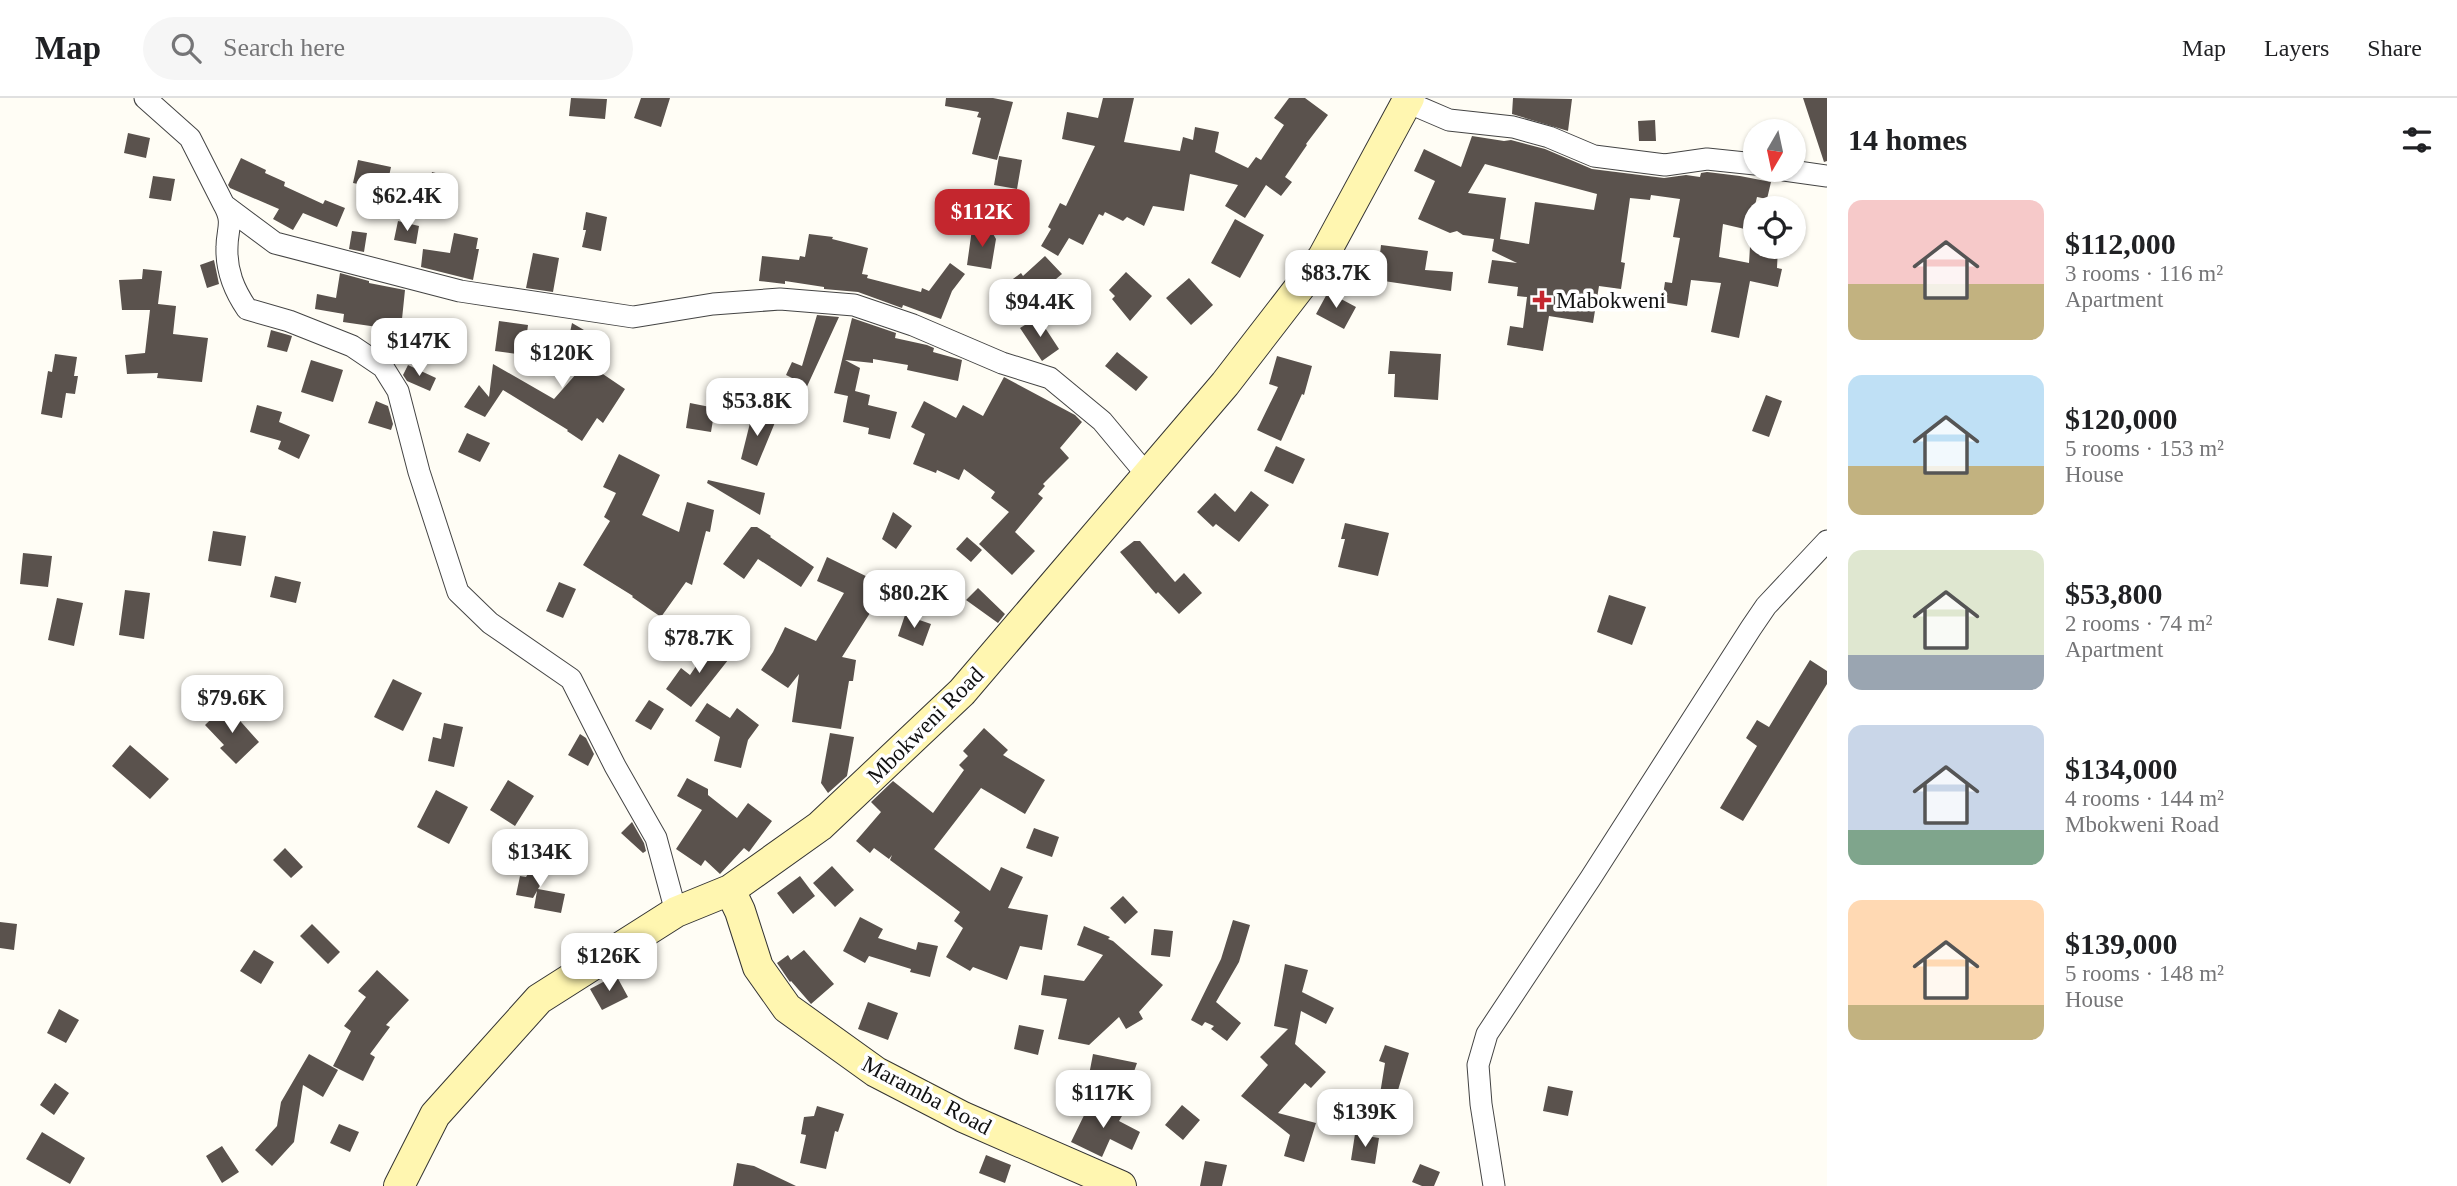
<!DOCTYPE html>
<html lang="en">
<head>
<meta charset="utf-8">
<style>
  body { margin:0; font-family:"Times New Roman",serif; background:#f6f6f6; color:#202124; height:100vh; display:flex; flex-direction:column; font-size:26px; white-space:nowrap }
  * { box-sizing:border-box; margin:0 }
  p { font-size:23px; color:#757577 }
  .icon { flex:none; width:38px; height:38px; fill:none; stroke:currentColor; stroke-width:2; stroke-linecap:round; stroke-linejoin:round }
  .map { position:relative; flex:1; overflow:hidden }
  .drawer { display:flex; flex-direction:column; background:#fff; width:630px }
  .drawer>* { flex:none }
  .needle { width:46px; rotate:189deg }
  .controls { position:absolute; left:1743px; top:21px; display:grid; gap:14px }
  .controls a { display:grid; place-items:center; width:63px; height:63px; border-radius:50%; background:#fff; box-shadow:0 2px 5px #0004; font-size:35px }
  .price { position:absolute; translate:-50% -60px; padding:0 16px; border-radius:14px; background:#fff; color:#222; font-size:23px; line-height:46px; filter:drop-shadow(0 2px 4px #0008) }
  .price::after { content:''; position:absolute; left:50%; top:42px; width:21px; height:16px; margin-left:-10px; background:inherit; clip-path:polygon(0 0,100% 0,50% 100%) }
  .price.active { background:#c4262e; color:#fff }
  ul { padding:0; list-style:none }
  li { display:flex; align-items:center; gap:21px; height:175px; padding:0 21px }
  li span { display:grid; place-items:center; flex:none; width:196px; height:140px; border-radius:14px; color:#555 }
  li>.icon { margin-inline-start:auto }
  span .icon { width:84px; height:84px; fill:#fffc; stroke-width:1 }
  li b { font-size:30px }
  h2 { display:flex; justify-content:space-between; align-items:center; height:84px; padding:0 21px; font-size:30px }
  header { display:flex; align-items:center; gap:42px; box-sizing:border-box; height:98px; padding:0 35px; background:#fff; border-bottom:2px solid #e0e0e0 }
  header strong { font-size:33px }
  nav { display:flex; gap:38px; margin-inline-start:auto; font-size:24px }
  .search { width:490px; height:63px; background:#f6f6f6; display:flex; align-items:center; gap:18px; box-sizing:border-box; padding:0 24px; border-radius:38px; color:#757577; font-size:26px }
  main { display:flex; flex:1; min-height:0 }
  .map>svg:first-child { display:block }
  .building { fill:#5a524d; fill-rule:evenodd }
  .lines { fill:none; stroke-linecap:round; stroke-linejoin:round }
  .street-casing { stroke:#444; stroke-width:23 }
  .secondary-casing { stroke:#333; stroke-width:32 }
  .street { stroke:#fff; stroke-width:21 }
  .secondary { stroke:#fff6b0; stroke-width:30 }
  .poi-dot { fill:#c4262e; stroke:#fff; stroke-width:2.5 }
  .labels { text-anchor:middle; stroke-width:7; stroke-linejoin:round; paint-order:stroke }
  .poi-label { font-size:23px; fill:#111; stroke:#fff; text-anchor:start }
  .street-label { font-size:23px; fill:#111; stroke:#fff }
</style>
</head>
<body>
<header>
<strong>Map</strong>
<div class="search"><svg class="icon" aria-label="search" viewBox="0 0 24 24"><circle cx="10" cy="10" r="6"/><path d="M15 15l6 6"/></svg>Search here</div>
<nav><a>Map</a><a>Layers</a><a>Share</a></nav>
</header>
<main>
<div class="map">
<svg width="1827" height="1088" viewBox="0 0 1827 1088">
  <rect width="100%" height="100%" fill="#fffdf5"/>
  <path class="building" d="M 571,0 L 607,1 L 605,21 L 569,18 Z
    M 641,0 L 670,0 L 661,29 L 634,20 Z
    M 946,0 L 993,0 L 1013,4 L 997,62 L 972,56 L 981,20 L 977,19 L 979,14 L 945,8 Z
    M 1103,0 L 1134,0 L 1124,44 L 1180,53 L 1183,39 L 1193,42 L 1195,29 L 1219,34 L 1215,54 L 1248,70 L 1256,59 L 1261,62 L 1284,27 L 1274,20 L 1289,0 L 1305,0 L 1328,17 L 1306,46 L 1307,47 L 1285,79 L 1292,84 L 1281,98 L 1266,87 L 1245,120 L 1225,108 L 1238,87 L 1190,76 L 1184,113 L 1153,108 L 1144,128 L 1127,119 L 1123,123 L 1105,114 L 1103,118 L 1099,116 L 1083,147 L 1069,140 L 1058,158 L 1041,148 L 1051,131 L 1048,129 L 1060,105 L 1066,108 L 1095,48 L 1062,41 L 1067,14 L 1098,20 Z
    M 1513,0 L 1572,1 L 1568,33 L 1512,16 Z
    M 1803,0 L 1827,0 L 1827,63 L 1824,64 Z
    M 1655,22 L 1656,43 L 1639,43 L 1638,23 Z
    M 128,35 L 150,40 L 146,60 L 124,55 Z
    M 1472,38 L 1504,43 L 1511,42 L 1545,51 L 1592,71 L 1664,80 L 1686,77 L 1700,79 L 1701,75 L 1707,74 L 1740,78 L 1771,84 L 1767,101 L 1757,99 L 1749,132 L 1723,126 L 1719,159 L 1749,165 L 1750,149 L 1778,149 L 1777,170 L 1782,171 L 1778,189 L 1750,183 L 1739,240 L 1711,234 L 1721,185 L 1691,182 L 1687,208 L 1662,204 L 1665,184 L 1672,185 L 1680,140 L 1673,139 L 1680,101 L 1651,97 L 1650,102 L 1630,100 L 1621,164 L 1625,165 L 1621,191 L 1599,188 L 1593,225 L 1549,218 L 1543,253 L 1507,247 L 1510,228 L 1523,230 L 1527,199 L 1517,198 L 1518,189 L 1488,185 L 1492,162 L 1517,165 L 1492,153 L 1494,141 L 1463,137 L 1457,133 L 1450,135 L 1418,121 L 1435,83 L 1414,73 L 1424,51 L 1461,69 ZM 1485,66 L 1597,96 L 1594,112 L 1535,104 L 1529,146 L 1500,141 L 1506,100 L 1468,95 Z
    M 999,58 L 1022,62 L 1017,91 L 994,87 Z
    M 241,60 L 266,72 L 265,75 L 285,84 L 284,88 L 323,106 L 325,102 L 345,110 L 337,129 L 303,115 L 293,132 L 273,121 L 279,111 L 230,90 L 228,87 Z
    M 358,62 L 391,69 L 386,92 L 353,85 Z
    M 432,74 L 454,80 L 448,104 L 426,99 Z
    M 153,78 L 175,81 L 171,103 L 149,100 Z
    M 586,114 L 607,119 L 601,153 L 582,149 L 586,132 L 583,132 Z
    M 1235,121 L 1264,137 L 1240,180 L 1211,165 Z
    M 398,123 L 419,128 L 416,146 L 394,142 Z
    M 972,131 L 992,134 L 996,141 L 991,171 L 967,167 Z
    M 352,133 L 367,135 L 364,154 L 349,151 Z
    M 454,135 L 478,140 L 476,151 L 479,151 L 473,182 L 421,169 L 423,151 L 450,155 Z
    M 809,136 L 833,139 L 832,141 L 868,150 L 862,176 L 868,177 L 867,180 L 921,194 L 922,190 L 929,193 L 950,165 L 965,176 L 952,193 L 941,221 L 903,207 L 902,210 L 858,194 L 824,191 L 824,189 L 785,183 L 785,186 L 759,183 L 762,158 L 799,162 L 800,158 L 805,159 Z
    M 1381,147 L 1428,153 L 1425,172 L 1453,174 L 1451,193 L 1377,182 Z
    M 533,155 L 559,160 L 553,194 L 526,190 Z
    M 1045,158 L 1062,176 L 1050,186 L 1048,184 L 1016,207 L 1002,189 L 1021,175 L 1023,178 Z
    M 214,162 L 219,186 L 207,190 L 200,167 Z
    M 143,171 L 162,173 L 158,206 L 176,208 L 173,236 L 208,240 L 202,284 L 157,280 L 158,275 L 127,276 L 125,257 L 145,255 L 150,212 L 122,212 L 119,182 L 142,181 Z
    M 1126,174 L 1152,198 L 1130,223 L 1112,201 L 1115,198 L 1109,192 Z
    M 340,175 L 369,183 L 369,185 L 405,192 L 402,221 L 445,228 L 442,244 L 417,240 L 416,248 L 396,246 L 398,232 L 343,224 L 344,216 L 315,211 L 317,196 L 336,200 Z
    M 1189,180 L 1213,207 L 1191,227 L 1166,200 Z
    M 1328,194 L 1356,209 L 1344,231 L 1316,216 Z
    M 817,217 L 839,219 L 804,295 L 795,292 L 798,283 L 786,277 L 792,264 L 802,268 Z
    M 1038,219 L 1059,251 L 1042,263 L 1020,230 Z
    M 852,220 L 896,235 L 895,240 L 927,247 L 934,250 L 933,254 L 962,262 L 958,283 L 907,272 L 908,267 L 873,261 L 873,265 L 845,262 L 860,270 L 855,293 L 870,297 L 868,307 L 897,314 L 890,341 L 868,336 L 869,330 L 843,324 L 848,298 L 834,295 Z
    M 499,223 L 528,227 L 524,257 L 495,253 Z
    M 572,225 L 608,246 L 594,270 L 625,291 L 603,325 L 597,320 L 582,343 L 567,333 L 568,332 L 503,292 L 485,319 L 464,309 L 479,287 L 489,299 L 493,266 L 554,301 L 584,267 L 567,257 L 571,250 L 567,249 Z
    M 271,232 L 292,238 L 287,254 L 267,249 Z
    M 1390,253 L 1441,256 L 1438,302 L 1394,299 L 1395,276 L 1388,276 Z
    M 1117,254 L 1148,279 L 1136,293 L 1105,268 Z
    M 55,256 L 77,259 L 74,278 L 78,278 L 75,296 L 66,295 L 62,320 L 41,316 L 48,273 L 52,274 Z
    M 1277,258 L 1312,268 L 1304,297 L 1302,296 L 1281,343 L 1257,332 L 1278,289 L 1269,286 Z
    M 311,262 L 343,272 L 333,304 L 301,294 Z
    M 408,267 L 436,280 L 430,293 L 407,283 L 403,277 Z
    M 1004,279 L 1075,317 L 1082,324 L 1060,350 L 1069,360 L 1043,386 L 1045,388 L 1038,396 L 1043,400 L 1015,434 L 1035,453 L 1012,477 L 979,446 L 1009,414 L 991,400 L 995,394 L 964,371 L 959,382 L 937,372 L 936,375 L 913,366 L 925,336 L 911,329 L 924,303 L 956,320 L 963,307 L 983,318 Z
    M 1766,297 L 1782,303 L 1769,339 L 1752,333 Z
    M 376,303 L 388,308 L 393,326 L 391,332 L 368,325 Z
    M 690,305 L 715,310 L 711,334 L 686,330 Z
    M 257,307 L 282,314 L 279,324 L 310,337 L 299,361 L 278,351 L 281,343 L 250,334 Z
    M 753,313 L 776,322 L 757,368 L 741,361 Z
    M 467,335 L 490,345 L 480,364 L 458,354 Z
    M 1276,348 L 1305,361 L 1293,386 L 1264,373 Z
    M 619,356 L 660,377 L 642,417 L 679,434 L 687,404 L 714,412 L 710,434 L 706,433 L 692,487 L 686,484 L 661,519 L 632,499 L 633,498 L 583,467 L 610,423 L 604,419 L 616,395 L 603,389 Z
    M 708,382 L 765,395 L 760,417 L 707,385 Z
    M 1251,393 L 1269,407 L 1239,444 L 1216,426 L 1213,429 L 1197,414 L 1215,395 L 1235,414 Z
    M 893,414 L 912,428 L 896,451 L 882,441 Z
    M 1345,425 L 1389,435 L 1378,478 L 1338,469 L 1345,441 L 1341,441 Z
    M 751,429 L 757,429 L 771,438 L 770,439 L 814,469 L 801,489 L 758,461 L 744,481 L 723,466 Z
    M 213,433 L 246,438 L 241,468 L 208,463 Z
    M 967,439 L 982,452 L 971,464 L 956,451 Z
    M 1134,443 L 1140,443 L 1175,484 L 1184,475 L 1202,495 L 1179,516 L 1158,494 L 1156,496 L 1120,454 Z
    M 23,455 L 52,458 L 48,489 L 20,486 Z
    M 827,459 L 882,486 L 886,480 L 908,494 L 895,515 L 877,504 L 842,559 L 856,562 L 853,583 L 849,583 L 841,631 L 792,624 L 799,576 L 788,590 L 761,572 L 773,554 L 785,529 L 816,543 L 844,495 L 817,483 Z
    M 275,478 L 301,484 L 296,505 L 270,499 Z
    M 559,484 L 576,491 L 563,520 L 546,513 Z
    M 978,490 L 1005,516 L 998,525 L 966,502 Z
    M 125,492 L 150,495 L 144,541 L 119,537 Z
    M 1609,497 L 1646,509 L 1632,547 L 1597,534 Z
    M 57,500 L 83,505 L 74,548 L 48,542 Z
    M 905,517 L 931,526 L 923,548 L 898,538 Z
    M 713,543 L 732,557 L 691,609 L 666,591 L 681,570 L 690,577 Z
    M 1810,562 L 1827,573 L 1827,586 L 1743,723 L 1720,710 L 1757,648 L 1746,640 L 1757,622 L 1769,629 Z
    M 393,581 L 422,595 L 403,633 L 374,619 Z
    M 649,602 L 664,611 L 651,632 L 635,623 Z
    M 707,605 L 730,620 L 737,610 L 759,627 L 748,642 L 741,670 L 714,663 L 720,639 L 695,623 Z
    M 226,607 L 259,644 L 236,666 L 220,650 L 224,647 L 205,627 Z
    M 444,625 L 463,629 L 454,669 L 428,663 L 433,639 L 441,641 Z
    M 984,630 L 1008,652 L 1003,657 L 1045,682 L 1025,716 L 981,690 L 934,751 L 990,793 L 1001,769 L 1023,779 L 1008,810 L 1048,817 L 1042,852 L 1020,848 L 1007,882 L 973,869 L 970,873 L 946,859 L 963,830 L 954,823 L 960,814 L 890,762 L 892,757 L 889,761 L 874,750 L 870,755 L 856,743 L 881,714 L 871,704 L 893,683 L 933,715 L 964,672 L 959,667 L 968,658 L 963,653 Z
    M 830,635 L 854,639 L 847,678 L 828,695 L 821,685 Z
    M 580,636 L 586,640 L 594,656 L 588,668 L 568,657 Z
    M 130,647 L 169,681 L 150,701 L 112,668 Z
    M 687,680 L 708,691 L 708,697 L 737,720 L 748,705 L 772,723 L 749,754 L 744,750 L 720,776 L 705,762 L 701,768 L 676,751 L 702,712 L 677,698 Z
    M 508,682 L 534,698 L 515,728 L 490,712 Z
    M 436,692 L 468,709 L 449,746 L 417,729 Z
    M 632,724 L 644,745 L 646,753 L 643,755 L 621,735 Z
    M 1034,730 L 1059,739 L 1052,759 L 1026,750 Z
    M 285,750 L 303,769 L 291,780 L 273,762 Z
    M 537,761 L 551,769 L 538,791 L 565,796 L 561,815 L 534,810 L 537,793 L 533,800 L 516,797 L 520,778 L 526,779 Z
    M 832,768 L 854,792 L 835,809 L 813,785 Z
    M 800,778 L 815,798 L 793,816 L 777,795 Z
    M 1123,798 L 1138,814 L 1125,826 L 1110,810 Z
    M 860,819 L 883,831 L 878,840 L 916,852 L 918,844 L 938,848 L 930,879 L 910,874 L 911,871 L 869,858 L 865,865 L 843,853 Z
    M 1233,822 L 1250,827 L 1239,864 L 1216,904 L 1241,925 L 1227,943 L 1211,931 L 1214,928 L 1205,924 L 1202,928 L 1191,922 L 1221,861 Z
    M 0,824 L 17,826 L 14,852 L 0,850 Z
    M 312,826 L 340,854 L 328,866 L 300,838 Z
    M 1084,828 L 1110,839 L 1108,841 L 1113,843 L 1163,887 L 1139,914 L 1143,921 L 1126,931 L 1119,919 L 1089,947 L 1058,941 L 1067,901 L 1041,897 L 1044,877 L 1084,883 L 1103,857 L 1077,847 Z
    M 1154,831 L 1173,833 L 1170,859 L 1151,857 Z
    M 254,852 L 274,864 L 261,886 L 240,873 Z
    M 804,852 L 834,886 L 811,906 L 791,883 L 790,884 L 777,865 L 788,857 L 791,862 Z
    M 1285,866 L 1308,872 L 1302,894 L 1334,910 L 1326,926 L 1301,913 L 1295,946 L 1326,974 L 1311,990 L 1305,985 L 1278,1015 L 1316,1025 L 1304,1064 L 1284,1058 L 1290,1037 L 1241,998 L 1268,967 L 1260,959 L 1288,931 L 1274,928 Z
    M 377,872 L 409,902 L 386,927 L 390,929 L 370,956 L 375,959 L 363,983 L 333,968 L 351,933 L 344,928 L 366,899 L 358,893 Z
    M 616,877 L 628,899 L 602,912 L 590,891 Z
    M 868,904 L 898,915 L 888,942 L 858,931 Z
    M 59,911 L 79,922 L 66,945 L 47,935 Z
    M 1019,927 L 1044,932 L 1038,957 L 1014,951 Z
    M 1385,947 L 1409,955 L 1396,999 L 1380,996 L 1385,965 L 1379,963 Z
    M 309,956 L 338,972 L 323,999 L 303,987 L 294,1044 L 272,1068 L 255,1052 L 277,1028 L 281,1004 Z
    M 1093,956 L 1137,965 L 1130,985 L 1089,977 Z
    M 55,985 L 69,995 L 54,1017 L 40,1007 Z
    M 1548,988 L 1573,993 L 1568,1018 L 1543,1013 Z
    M 1091,1003 L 1122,1018 L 1119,1023 L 1140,1034 L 1132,1052 L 1110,1041 L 1102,1059 L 1071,1044 Z
    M 1182,1007 L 1200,1022 L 1183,1042 L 1165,1027 Z
    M 817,1008 L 844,1016 L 838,1034 L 835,1033 L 826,1071 L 800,1065 L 806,1037 L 801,1036 L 804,1019 L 814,1018 Z
    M 339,1026 L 359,1034 L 350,1054 L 330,1045 Z
    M 42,1034 L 85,1060 L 70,1086 L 26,1061 Z
    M 1355,1036 L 1379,1040 L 1375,1066 L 1351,1062 Z
    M 222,1048 L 239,1074 L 222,1085 L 206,1058 Z
    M 986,1057 L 1011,1067 L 1005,1085 L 979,1075 Z
    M 1205,1063 L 1227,1067 L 1222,1088 L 1200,1088 Z
    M 737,1065 L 754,1068 L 796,1088 L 733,1088 Z
    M 1420,1066 L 1440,1074 L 1434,1088 L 1422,1088 L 1412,1084 Z"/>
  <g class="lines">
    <g class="street-casing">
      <path id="street" d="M 145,0 L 190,40 L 224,107 L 275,145 L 460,193 L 633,219 L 713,206 L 780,201 L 854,207 L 913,227 L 1002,265 L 1050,280 L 1102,323 L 1147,377
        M 1407,4 L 1449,22 L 1513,29 L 1549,39 L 1594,58 L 1665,67 L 1707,61 L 1755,66
        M 1784,72 L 1827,78
        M 224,107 C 234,125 227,131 227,149 C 226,173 234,192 247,211 L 289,223 L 352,248 L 383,269 L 398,293 L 419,374 L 458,494 L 490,525 L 571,581 L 615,668 L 656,740 L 676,814
        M 1494,1088 L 1481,1006 L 1478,967 L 1487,936 L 1590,781 L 1751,530 L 1766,508 L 1827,443"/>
    </g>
    <g class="secondary-casing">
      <path id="secondary" d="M 730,792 L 740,813 L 758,869 L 787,910 L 876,974 L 963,1019 L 1121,1088
        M 399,1088 L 435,1017 L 539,901 L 676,814 L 730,792 L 820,728 L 962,594 L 1225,286 L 1323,159 L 1409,0"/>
    </g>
    <use href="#street" class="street"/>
    <use href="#secondary" class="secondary"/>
  </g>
  <path class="poi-dot" d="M1538.5 191.5h7v7h7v7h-7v7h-7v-7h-7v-7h7z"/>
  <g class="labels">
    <g class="poi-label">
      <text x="1556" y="210">Mabokweni</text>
    </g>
    <g class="street-label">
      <text transform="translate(925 627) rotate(-45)" y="8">Mbokweni Road</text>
      <text transform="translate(927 997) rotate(28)" y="8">Maramba Road</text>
    </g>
  </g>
</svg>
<div class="controls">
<a><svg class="needle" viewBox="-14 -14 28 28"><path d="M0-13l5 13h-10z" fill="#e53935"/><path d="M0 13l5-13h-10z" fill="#757577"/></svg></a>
<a><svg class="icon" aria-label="locate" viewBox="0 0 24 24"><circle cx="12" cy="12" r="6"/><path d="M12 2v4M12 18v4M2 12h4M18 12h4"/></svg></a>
</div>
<b class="price" style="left:407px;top:135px">$62.4K</b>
<b class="price active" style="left:982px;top:151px">$112K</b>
<b class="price" style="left:1336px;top:212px">$83.7K</b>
<b class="price" style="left:1040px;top:241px">$94.4K</b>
<b class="price" style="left:419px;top:280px">$147K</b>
<b class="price" style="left:562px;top:292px">$120K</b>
<b class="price" style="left:757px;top:340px">$53.8K</b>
<b class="price" style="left:914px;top:532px">$80.2K</b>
<b class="price" style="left:699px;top:577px">$78.7K</b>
<b class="price" style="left:232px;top:637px">$79.6K</b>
<b class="price" style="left:540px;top:791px">$134K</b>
<b class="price" style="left:609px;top:895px">$126K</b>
<b class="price" style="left:1103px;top:1032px">$117K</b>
<b class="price" style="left:1365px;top:1051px">$139K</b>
</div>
<section class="drawer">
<h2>14 homes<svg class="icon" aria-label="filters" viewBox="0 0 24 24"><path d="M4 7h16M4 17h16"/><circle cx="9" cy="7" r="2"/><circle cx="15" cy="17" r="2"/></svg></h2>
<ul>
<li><span style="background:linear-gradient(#f6c9c9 60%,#c2b280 0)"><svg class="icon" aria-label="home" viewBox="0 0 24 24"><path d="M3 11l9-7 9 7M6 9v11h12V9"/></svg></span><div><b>$112,000</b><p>3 rooms · 116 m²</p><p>Apartment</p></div></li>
<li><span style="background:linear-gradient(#bfe0f5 65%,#c2b280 0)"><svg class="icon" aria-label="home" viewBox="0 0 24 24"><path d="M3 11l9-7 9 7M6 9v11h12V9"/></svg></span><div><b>$120,000</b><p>5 rooms · 153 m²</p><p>House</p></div></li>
<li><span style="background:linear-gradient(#dfe7d0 75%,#9aa5b1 0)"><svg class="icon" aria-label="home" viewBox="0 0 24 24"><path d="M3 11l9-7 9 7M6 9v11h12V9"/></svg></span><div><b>$53,800</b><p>2 rooms · 74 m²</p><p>Apartment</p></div></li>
<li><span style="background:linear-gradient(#c9d6e8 75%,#7fa58c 0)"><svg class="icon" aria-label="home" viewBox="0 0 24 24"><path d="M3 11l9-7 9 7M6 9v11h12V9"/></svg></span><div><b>$134,000</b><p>4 rooms · 144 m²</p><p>Mbokweni Road</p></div></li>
<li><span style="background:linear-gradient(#ffd9b3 75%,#c2b280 0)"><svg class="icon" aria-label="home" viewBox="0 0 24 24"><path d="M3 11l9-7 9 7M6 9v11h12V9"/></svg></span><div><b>$139,000</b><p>5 rooms · 148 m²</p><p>House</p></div></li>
</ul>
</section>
</main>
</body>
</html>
